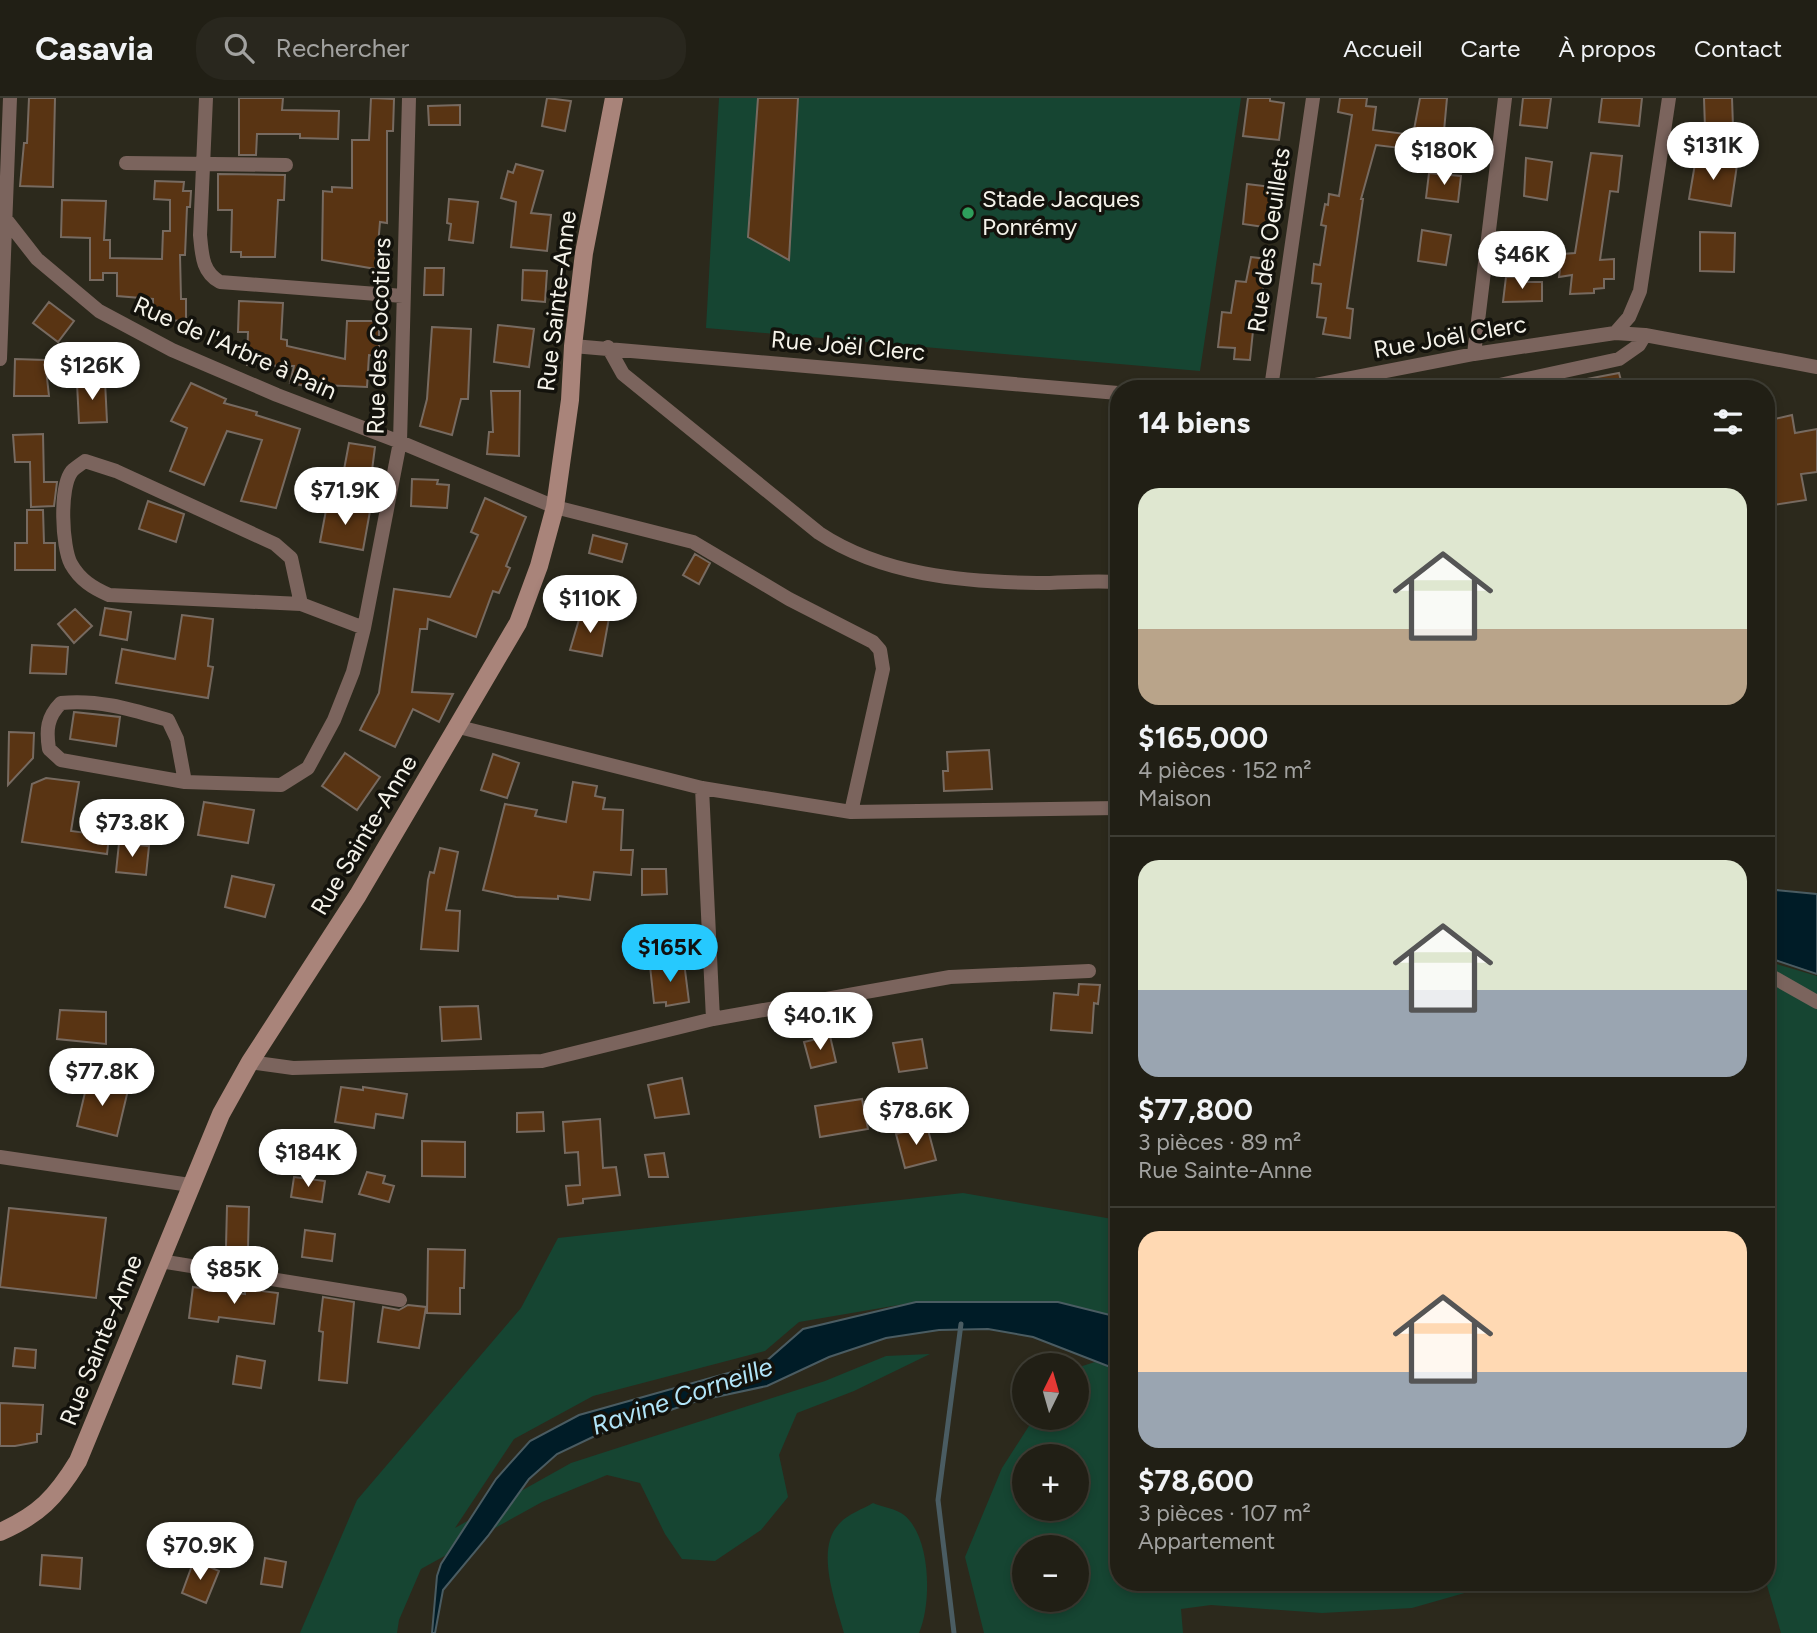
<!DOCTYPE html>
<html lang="fr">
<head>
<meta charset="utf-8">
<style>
  body { margin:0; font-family:Figtree,sans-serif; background:#29271e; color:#f1f3f6; height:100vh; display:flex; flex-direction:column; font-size:26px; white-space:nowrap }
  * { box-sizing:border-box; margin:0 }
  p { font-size:23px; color:#a2a2a0 }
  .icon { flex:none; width:38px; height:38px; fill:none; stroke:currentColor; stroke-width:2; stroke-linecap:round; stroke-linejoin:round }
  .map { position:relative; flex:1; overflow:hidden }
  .side { position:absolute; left:1110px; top:282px; width:665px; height:1211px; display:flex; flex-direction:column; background:#211f15; border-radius:28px; box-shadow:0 4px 10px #0003,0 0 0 2px #3e3d34 }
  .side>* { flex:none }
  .needle { width:46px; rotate:5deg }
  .controls { position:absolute; left:1012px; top:1255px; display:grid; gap:14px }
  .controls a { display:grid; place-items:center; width:77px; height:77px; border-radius:50%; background:#211f15; box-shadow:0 4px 10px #0003,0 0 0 2px #3e3d34; font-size:35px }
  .price { position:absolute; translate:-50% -60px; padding:0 16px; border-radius:24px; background:#fff; color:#222; font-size:23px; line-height:46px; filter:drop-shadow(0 2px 4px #0008) }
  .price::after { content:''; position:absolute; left:50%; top:42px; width:21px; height:16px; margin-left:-10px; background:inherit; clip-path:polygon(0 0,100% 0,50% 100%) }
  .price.on { background:#26c9fe; color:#111 }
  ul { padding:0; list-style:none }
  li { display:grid; align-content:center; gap:14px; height:371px; padding:0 28px }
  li+li { border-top:2px solid #3e3d34 }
  li span { display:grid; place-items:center; height:217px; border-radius:21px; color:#555 }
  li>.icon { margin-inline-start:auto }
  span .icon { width:126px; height:126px; fill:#fffc; stroke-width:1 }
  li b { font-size:30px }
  h2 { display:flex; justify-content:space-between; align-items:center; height:84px; padding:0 28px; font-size:30px }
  header { display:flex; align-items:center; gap:42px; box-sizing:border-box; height:98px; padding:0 35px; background:#211f15; border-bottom:2px solid #3e3d34 }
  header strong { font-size:33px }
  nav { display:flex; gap:38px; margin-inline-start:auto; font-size:24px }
  .search { width:490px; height:63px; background:#29271e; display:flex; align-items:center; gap:18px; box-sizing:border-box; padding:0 24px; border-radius:28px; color:#a2a2a0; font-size:26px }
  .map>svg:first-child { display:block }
  .green { fill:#164532; fill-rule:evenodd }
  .water { fill:#001c27; stroke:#4a5c62; stroke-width:2 }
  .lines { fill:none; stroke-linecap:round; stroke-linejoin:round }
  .stream { stroke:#4a5c62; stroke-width:5 }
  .building { fill:#593413; stroke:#776a60; stroke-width:2 }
  .street { stroke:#7b645d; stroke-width:14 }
  .secondary { stroke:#a9847a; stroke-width:18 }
  .leisure-dot { fill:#2e9e5b; stroke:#13120c; stroke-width:2.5 }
  .labels { text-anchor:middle; stroke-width:7; stroke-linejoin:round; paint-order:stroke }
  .poi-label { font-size:24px; fill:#f5f3ea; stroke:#13120c; text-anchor:start }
  .street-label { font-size:24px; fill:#f5f3ea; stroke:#13120c }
  .water-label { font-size:26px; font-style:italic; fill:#b1e5f9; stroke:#13120c }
</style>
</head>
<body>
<header>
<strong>Casavia</strong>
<div class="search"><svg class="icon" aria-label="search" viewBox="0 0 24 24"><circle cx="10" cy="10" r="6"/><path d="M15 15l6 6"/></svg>Rechercher</div>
<nav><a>Accueil</a><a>Carte</a><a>À propos</a><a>Contact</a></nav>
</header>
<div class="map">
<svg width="1817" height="1535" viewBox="0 0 1817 1535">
  <rect width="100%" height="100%" fill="#2c291c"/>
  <path class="green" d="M 719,0 L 1241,0 L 1200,273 L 706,230 Z
    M 1766,863 L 1817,878 L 1817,1535 L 1781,1535 L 1766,1484 Z
    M 963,1095 L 1118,1122 L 1118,1219 L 1058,1204 L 916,1204 L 799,1224 L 765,1253 L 593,1298 L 514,1341 L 455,1430 L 571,1365 L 825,1283 L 886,1258 L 930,1256 L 854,1293 L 797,1315 L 779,1357 L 788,1399 L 761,1432 L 715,1463 L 682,1461 L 665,1436 L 640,1385 L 607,1377 L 542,1404 L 421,1471 L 399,1522 L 397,1535 L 300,1535 L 357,1402 L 521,1210 L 558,1140 Z
    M 1095,1264 L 1118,1272 L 1118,1484 L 1503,1484 L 1412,1510 L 1322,1515 L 1211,1507 L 1181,1511 L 1183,1535 L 984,1535 L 965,1459 L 1002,1370 L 1034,1320 L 1076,1320 L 1076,1270 ZM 1024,1358 L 1076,1358 L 1076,1410 L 1024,1410 ZM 1024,1449 L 1076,1449 L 1076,1502 L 1024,1502 Z
    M 873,1405 C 882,1409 897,1411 904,1417 C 931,1439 932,1505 919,1535 L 844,1535 C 836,1505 814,1450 840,1425 C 848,1416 863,1411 873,1405 Z"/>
  <path class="water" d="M 1766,791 L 1817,796 L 1817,876 L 1766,859 Z
    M 916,1204 L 1058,1204 L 1118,1219 L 1118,1272 L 1033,1239 L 988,1231 L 939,1232 L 886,1240 L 829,1259 L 767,1288 L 697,1303 L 597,1337 L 557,1356 L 529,1381 L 488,1438 L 443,1492 L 435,1535 L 432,1535 L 437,1478 L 441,1466 L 496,1381 L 530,1343 L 579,1317 L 764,1265 L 803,1231 Z"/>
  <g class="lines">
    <path class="stream" d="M 954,1535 L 938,1402 L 961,1226"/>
  </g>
  <path class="building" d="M 29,0 L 55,0 L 53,89 L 20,88 L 24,45 L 27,45 Z
    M 239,0 L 283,0 L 282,12 L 339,13 L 338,41 L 300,40 L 300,36 L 257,36 L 256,57 L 239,57 Z
    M 371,0 L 394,1 L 393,33 L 387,33 L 387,125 L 380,124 L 376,171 L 322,162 L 323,93 L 332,94 L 332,89 L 352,90 L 352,42 L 369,42 Z
    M 547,0 L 571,3 L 565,33 L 542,28 Z
    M 758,0 L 798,0 L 789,162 L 748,139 Z
    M 1248,0 L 1270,0 L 1270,3 L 1284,5 L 1279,42 L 1243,38 Z
    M 1340,0 L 1367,0 L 1366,8 L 1376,9 L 1373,32 L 1413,37 L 1420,0 L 1447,0 L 1442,55 L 1376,47 L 1361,101 L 1363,101 L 1347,210 L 1353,211 L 1350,240 L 1323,236 L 1326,220 L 1317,219 L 1321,186 L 1312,185 L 1314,166 L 1320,167 L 1326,128 L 1321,127 L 1325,106 L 1328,107 L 1329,96 L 1339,98 L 1352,17 L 1338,14 Z
    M 1523,0 L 1551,0 L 1547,30 L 1520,27 Z
    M 1602,0 L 1642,0 L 1639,28 L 1599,24 Z
    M 1704,0 L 1732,0 L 1733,29 L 1705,30 Z
    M 460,7 L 460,27 L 429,27 L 428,8 Z
    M 1591,55 L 1622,58 L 1618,94 L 1610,93 L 1600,162 L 1614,161 L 1614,181 L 1604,181 L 1604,190 L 1594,191 L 1594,195 L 1570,196 L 1572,177 L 1559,179 L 1562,156 L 1575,155 Z
    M 1526,60 L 1552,64 L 1547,102 L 1524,98 Z
    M 1696,60 L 1737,67 L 1731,108 L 1689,101 Z
    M 516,66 L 543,73 L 531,115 L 551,117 L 547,153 L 511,149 L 516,104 L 501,100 L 508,73 L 513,75 Z
    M 1429,75 L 1461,78 L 1458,104 L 1426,100 Z
    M 218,76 L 285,77 L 284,102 L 278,102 L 275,159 L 241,159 L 241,154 L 231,154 L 232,112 L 218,112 Z
    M 155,83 L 184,84 L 183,93 L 191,93 L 190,109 L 187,109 L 185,157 L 180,157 L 181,201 L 186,201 L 186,223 L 162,222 L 163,215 L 153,215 L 153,201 L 117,198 L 117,175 L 103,175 L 103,182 L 90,182 L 90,140 L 61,139 L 62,102 L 106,103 L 104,142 L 110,142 L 110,160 L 162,161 L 163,133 L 170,133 L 170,102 L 154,101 Z
    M 1247,86 L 1281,90 L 1276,121 L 1272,121 L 1271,130 L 1243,126 Z
    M 449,101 L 478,104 L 473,145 L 449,142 L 451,126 L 447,125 Z
    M 1422,132 L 1451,137 L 1446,167 L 1418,163 Z
    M 1700,134 L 1735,135 L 1734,174 L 1700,173 Z
    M 1251,159 L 1275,162 L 1271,183 L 1265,182 L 1262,195 L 1257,194 L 1250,262 L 1234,261 L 1235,250 L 1218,249 L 1222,214 L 1231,215 L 1236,183 L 1246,184 Z
    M 425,170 L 444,170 L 443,197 L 424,197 Z
    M 523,172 L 547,173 L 545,204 L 522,202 Z
    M 1506,179 L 1521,179 L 1521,184 L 1542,184 L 1542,203 L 1503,204 Z
    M 239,203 L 283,205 L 281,241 L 287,242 L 287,248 L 345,261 L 347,223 L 379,223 L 379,258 L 369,257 L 367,289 L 322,287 L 321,291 L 290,285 L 294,268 L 247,267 L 248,234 L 238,234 Z
    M 49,204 L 74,223 L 58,244 L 33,225 Z
    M 498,227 L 534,231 L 529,269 L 494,264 Z
    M 432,229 L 471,231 L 468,301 L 461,301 L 452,337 L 420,328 L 427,301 Z
    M 15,261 L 45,262 L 49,298 L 14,298 Z
    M 1619,275 L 1623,290 L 1577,290 L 1576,283 Z
    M 105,283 L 107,324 L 79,325 L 77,285 Z
    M 191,285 L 226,301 L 224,305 L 257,314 L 256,317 L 300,331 L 276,410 L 241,403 L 262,342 L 227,333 L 204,387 L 170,373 L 187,330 L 171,323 Z
    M 491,293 L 520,293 L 519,358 L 487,356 L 489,334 L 493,334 Z
    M 1792,317 L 1795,335 L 1817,331 L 1817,374 L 1801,376 L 1806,402 L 1766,408 L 1766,323 Z
    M 43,336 L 44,384 L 57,384 L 54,408 L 31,409 L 30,364 L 15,364 L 13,337 Z
    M 349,345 L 375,349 L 371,380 L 343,377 Z
    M 412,381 L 438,382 L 437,386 L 449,387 L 447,410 L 411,408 Z
    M 485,400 L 526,419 L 506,468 L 510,470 L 499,495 L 493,493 L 476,539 L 428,521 L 427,531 L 420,531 L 412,594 L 453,596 L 439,624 L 413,611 L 395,649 L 360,632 L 379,595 L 394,491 L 450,499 L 478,437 L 471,434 Z
    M 148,403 L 184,416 L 176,444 L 139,431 Z
    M 327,407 L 370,413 L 363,452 L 320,444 Z
    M 27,412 L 43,412 L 44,445 L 55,445 L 55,472 L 15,472 L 15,445 L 27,445 Z
    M 593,437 L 627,446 L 622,464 L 589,455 Z
    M 695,456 L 710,465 L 699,486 L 683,477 Z
    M 105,510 L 131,514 L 127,542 L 100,537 Z
    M 75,511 L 92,528 L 74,545 L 58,526 Z
    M 581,515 L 609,520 L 602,558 L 570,552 Z
    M 182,517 L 213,521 L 208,568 L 213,569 L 208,600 L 116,585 L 122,551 L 175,561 Z
    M 32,547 L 68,549 L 66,576 L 30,575 Z
    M 74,614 L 120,619 L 116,648 L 70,641 Z
    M 9,634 L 34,635 L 33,660 L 8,687 Z
    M 989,652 L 992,691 L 944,693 L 943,673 L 948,673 L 947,654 Z
    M 345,655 L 380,679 L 357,712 L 322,688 Z
    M 493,656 L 519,665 L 507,700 L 481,692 Z
    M 46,680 L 79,684 L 71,733 L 109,738 L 107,756 L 22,744 L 32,686 Z
    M 573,684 L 597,688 L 595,698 L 605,700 L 603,711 L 623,712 L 621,752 L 633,752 L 631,777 L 594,774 L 590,802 L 558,798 L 558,801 L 516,799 L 483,792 L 505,706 L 537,712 L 535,718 L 566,724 Z
    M 204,704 L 254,712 L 248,745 L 198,737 Z
    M 119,745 L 149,748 L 146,777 L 116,774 Z
    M 440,750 L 458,754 L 446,812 L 460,813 L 458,853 L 421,851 L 428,782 L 430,774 L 434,775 Z
    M 642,771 L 666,771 L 667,796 L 642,797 Z
    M 232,778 L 274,787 L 265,819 L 225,809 Z
    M 684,864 L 689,904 L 666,908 L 666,904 L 654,905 L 650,868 Z
    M 1079,886 L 1100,887 L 1098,906 L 1094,905 L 1092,935 L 1051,932 L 1054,895 L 1078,897 Z
    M 478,908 L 481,941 L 442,943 L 440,909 Z
    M 60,912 L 106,914 L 106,946 L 57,941 Z
    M 830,938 L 836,964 L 811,970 L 804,944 Z
    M 922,941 L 927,970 L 899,974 L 893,945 Z
    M 682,980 L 689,1016 L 655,1020 L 648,987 Z
    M 88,982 L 128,992 L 117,1038 L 77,1028 Z
    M 341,989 L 363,992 L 363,989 L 407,996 L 403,1020 L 376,1016 L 374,1030 L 335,1024 Z
    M 862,1001 L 868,1031 L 820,1039 L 815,1008 Z
    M 543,1014 L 544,1033 L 517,1034 L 517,1015 Z
    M 600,1021 L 603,1070 L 616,1069 L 620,1097 L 583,1101 L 583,1105 L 568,1107 L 566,1088 L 580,1087 L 578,1054 L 565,1055 L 563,1024 Z
    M 927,1028 L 936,1062 L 905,1070 L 896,1036 Z
    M 422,1043 L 465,1044 L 465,1079 L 422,1078 Z
    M 664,1055 L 668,1079 L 649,1079 L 645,1057 Z
    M 367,1074 L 385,1078 L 383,1085 L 394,1088 L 389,1104 L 359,1096 Z
    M 294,1079 L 325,1083 L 322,1104 L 291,1099 Z
    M 227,1108 L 249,1109 L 248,1150 L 226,1149 Z
    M 9,1110 L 106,1120 L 96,1200 L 0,1189 Z
    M 305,1132 L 335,1136 L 332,1163 L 302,1159 Z
    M 428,1151 L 465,1152 L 464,1190 L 460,1190 L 460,1216 L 427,1215 Z
    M 193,1189 L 245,1196 L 245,1191 L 278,1195 L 274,1226 L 219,1219 L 218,1224 L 189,1220 Z
    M 323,1199 L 354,1204 L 347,1285 L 319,1282 L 323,1234 L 319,1233 Z
    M 408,1207 L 426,1209 L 419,1250 L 378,1244 L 383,1209 L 399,1212 Z
    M 15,1250 L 36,1252 L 35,1270 L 13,1268 Z
    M 237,1258 L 265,1263 L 261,1290 L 233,1286 Z
    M 0,1305 L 43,1307 L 41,1336 L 37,1336 L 37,1344 L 15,1348 L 0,1348 Z
    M 42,1457 L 82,1460 L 80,1491 L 40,1487 Z
    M 265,1460 L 286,1464 L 282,1489 L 261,1486 Z
    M 194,1462 L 219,1473 L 206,1505 L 182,1495 Z"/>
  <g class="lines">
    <path class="street" d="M 206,0 L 200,137 C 202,157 202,174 220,184 L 403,198
      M 126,65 L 286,67
      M 5,120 L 37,161 L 99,213 L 172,252 L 277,297 L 400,344 L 555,409 L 693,444 L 789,501 L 873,544 L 880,552 L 883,571 L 851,714
      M 1615,235 L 1629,219 L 1640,193 L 1669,0
      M 573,248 L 1118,295
      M 608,249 L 623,276 L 819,435 C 882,477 964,484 1037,485 C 1064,485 1091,482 1118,484
      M 1474,256 L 1505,0
      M 0,261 L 10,0
      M 1271,290 L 1313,0
      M 1299,290 L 1474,256 L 1615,235 L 1645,237 L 1817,269
      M 1486,290 L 1619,261 L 1639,247 L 1645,237
      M 301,506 L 291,460 L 275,446 L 116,373 L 85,363 C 81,366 75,370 72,373 C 59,389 62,449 71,466 C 80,482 93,490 109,497 L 301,506 L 364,530
      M 459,629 L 702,690 L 851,714 L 1118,710
      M 185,684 L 177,641 L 168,622 C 133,612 99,601 61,605 C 47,619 46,632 49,651 L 61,662 L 185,684 L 281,687 L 308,670 L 334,622 L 353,574 L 364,530 L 400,344 L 409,0
      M 702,690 L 713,921
      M 1766,875 L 1817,904
      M 250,964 L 293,970 L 542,963 L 713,921 L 950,879 L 1089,873
      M 0,1059 L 190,1087
      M 160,1163 L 400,1202"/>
    <path class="secondary" d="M 0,1434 C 39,1417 56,1399 78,1363 L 221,1016 L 250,964 L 358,797 L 518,525 L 539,468 L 555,409 L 570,302 L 573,248 L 584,155 L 614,0"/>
  </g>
  <circle class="leisure-dot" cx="968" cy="115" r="7"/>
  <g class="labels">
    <g class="poi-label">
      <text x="982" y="109">Stade Jacques<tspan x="982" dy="28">Ponrémy</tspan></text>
    </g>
    <g class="street-label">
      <text transform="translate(1269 142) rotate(-82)" y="8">Rue des Oeuillets</text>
      <text transform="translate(557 203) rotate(-83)" y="8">Rue Sainte-Anne</text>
      <text transform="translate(379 238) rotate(-88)" y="8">Rue des Cocotiers</text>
      <text transform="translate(1450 239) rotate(-10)" y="8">Rue Joël Clerc</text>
      <text transform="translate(848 248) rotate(5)" y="8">Rue Joël Clerc</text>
      <text transform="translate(235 250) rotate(24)" y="8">Rue de l'Arbre à Pain</text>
      <text transform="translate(364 737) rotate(-59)" y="8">Rue Sainte-Anne</text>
      <text transform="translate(101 1242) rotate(-68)" y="8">Rue Sainte-Anne</text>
    </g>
    <g class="water-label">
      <text transform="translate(682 1298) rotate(-19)" y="9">Ravine Corneille</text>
    </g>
  </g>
</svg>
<div class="controls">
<a><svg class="needle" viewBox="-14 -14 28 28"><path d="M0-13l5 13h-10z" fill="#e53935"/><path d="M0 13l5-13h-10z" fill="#a2a2a0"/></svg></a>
<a>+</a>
<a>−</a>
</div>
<b class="price" style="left:1713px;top:84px">$131K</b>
<b class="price" style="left:1444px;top:89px">$180K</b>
<b class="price" style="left:1522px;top:193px">$46K</b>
<b class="price" style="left:92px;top:304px">$126K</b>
<b class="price" style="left:345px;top:429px">$71.9K</b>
<b class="price" style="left:590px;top:537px">$110K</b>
<b class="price" style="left:132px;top:761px">$73.8K</b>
<b class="price on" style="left:670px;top:886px">$165K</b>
<b class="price" style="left:820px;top:954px">$40.1K</b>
<b class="price" style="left:102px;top:1010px">$77.8K</b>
<b class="price" style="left:916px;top:1049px">$78.6K</b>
<b class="price" style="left:308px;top:1091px">$184K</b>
<b class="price" style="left:234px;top:1208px">$85K</b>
<b class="price" style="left:200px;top:1484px">$70.9K</b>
<section class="side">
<h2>14 biens<svg class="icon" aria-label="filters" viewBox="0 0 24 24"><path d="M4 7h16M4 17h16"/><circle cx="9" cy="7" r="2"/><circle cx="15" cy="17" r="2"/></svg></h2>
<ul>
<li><span style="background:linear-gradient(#dfe7d0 65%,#b9a48a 0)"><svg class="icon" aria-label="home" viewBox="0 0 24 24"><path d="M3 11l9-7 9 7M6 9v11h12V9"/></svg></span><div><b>$165,000</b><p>4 pièces · 152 m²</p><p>Maison</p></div></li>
<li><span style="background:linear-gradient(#dfe7d0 60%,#9aa5b1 0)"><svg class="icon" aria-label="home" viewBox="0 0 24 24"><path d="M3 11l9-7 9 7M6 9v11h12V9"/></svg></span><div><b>$77,800</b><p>3 pièces · 89 m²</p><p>Rue Sainte-Anne</p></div></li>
<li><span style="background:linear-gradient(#ffd9b3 65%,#9aa5b1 0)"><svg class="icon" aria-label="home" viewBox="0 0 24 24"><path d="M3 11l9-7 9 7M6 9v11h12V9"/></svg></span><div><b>$78,600</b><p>3 pièces · 107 m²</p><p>Appartement</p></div></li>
</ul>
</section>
</div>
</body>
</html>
